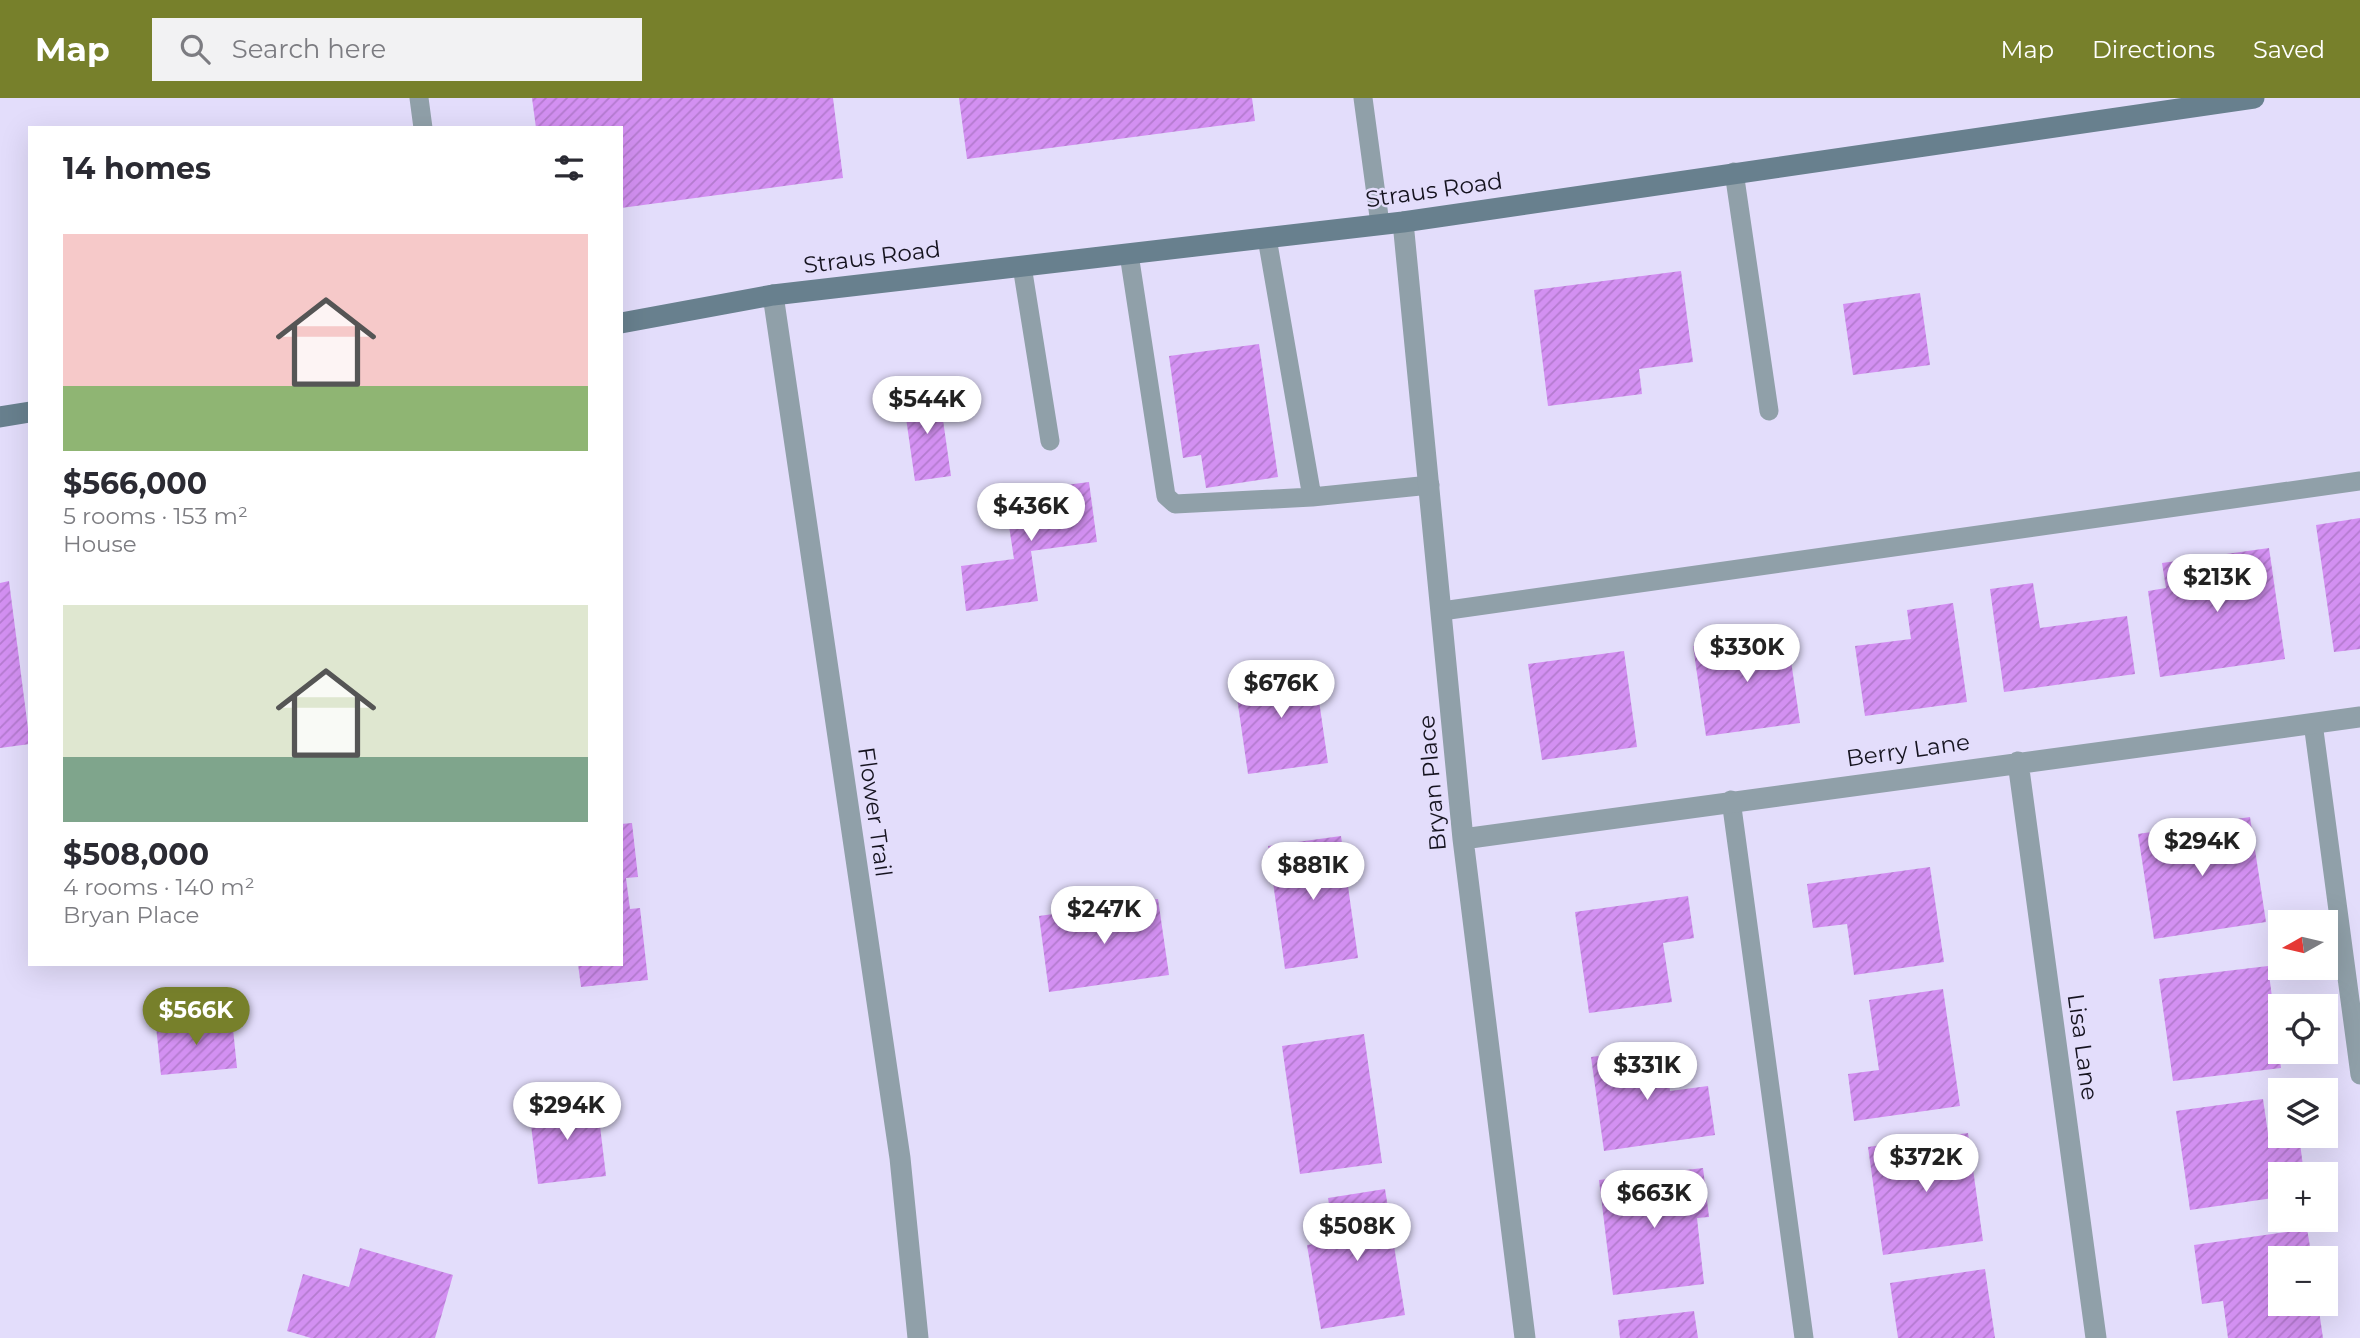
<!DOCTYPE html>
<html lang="en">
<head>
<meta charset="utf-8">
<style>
  body { margin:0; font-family:Montserrat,sans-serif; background:#f2f2f3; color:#2b2b33; height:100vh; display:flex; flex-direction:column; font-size:26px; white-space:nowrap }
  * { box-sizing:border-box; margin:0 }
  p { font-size:23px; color:#7c7c81 }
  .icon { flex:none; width:38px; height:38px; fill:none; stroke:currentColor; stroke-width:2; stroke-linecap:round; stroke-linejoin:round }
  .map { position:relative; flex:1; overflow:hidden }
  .side { position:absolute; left:28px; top:28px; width:595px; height:840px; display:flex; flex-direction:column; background:#fff; border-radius:0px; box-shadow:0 7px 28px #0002 }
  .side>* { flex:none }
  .needle { width:46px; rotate:262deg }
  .fabs { position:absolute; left:2268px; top:812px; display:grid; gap:14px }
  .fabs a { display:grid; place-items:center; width:70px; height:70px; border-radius:0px; background:#fff; box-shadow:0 7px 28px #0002; font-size:35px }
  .price { position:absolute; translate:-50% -60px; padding:0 16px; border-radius:24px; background:#fff; color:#222; font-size:23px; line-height:46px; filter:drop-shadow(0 2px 4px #0008) }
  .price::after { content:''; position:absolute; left:50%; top:42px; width:21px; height:16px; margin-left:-10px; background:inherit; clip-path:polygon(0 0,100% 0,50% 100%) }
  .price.active { background:#77802b; color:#fff }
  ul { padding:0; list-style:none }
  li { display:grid; align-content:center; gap:14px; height:371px; padding:0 35px }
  li span { display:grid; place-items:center; height:217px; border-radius:0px; color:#555 }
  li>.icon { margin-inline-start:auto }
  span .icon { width:126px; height:126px; fill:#fffc; stroke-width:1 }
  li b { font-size:30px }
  h2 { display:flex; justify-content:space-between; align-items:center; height:84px; padding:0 35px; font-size:30px }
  header { display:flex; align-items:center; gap:42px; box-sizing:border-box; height:98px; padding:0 35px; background:#77802b; color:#fff }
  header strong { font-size:33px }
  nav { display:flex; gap:38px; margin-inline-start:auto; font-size:24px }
  .search { width:490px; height:63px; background:#f2f2f3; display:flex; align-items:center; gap:18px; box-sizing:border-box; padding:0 24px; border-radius:0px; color:#7c7c81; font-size:26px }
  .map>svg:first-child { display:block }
  .building { fill:url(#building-hatch) }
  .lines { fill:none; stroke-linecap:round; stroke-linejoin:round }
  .lane { stroke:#90a0a9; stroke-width:19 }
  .street { stroke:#90a0a9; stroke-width:21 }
  .secondary { stroke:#68808e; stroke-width:21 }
  .labels { text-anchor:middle; stroke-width:5; stroke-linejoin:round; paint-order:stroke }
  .street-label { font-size:23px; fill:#15131f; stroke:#e3ddfb }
</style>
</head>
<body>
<header>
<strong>Map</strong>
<div class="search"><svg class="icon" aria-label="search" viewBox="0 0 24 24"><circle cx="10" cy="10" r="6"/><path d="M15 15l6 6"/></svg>Search here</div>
<nav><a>Map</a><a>Directions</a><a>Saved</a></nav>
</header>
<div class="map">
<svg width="2360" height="1240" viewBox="0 0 2360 1240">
  <defs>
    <pattern id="building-hatch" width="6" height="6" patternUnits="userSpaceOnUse" patternTransform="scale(1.75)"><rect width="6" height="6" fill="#d390f2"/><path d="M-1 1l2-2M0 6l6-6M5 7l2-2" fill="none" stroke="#b47bcf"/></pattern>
  </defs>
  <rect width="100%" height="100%" fill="#e3ddfb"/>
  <path class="building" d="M 532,0 L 833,0 L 843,80 L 621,110 L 621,30 L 536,30 Z
    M 959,0 L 1252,0 L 1255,23 L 967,61 Z
    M 1681,173 L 1693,264 L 1639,271 L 1642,296 L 1548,308 L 1534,192 Z
    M 1920,195 L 1930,267 L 1853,277 L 1843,206 Z
    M 1259,246 L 1278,379 L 1206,390 L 1201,357 L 1183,360 L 1169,258 Z
    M 939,294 L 951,378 L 915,383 L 903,299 Z
    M 1089,384 L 1097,444 L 1031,453 L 1038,503 L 966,513 L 961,468 L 1014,461 L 1004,395 Z
    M 2360,420 L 2360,551 L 2334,554 L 2316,427 Z
    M 2269,450 L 2285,561 L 2160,579 L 2148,493 L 2166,490 L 2162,465 Z
    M 9,483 L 30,646 L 0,650 L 0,485 Z
    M 2033,485 L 2040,530 L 2127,518 L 2135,576 L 2004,594 L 1990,491 Z
    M 1953,505 L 1967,604 L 1865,618 L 1855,548 L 1911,541 L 1907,512 Z
    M 1787,535 L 1800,625 L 1706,638 L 1693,548 Z
    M 1624,553 L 1637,649 L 1542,662 L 1528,566 Z
    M 1314,568 L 1328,665 L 1248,676 L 1234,579 Z
    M 2250,719 L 2266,824 L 2154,841 L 2138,736 Z
    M 632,725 L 638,779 L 626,780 L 630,811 L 640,810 L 648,882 L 581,889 L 578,866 L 621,866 L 621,726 Z
    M 1341,738 L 1358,860 L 1285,871 L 1268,748 Z
    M 1930,769 L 1944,864 L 1854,877 L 1847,826 L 1813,830 L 1807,786 Z
    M 1688,798 L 1694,840 L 1663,845 L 1672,904 L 1589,915 L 1575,814 Z
    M 1158,801 L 1169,877 L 1049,894 L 1039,818 Z
    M 2268,868 L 2281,970 L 2173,983 L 2159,881 Z
    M 1943,891 L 1960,1008 L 1854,1023 L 1848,976 L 1879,972 L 1869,902 Z
    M 232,921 L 237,970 L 161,977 L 156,928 Z
    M 1364,936 L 1382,1065 L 1300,1076 L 1282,948 Z
    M 1664,949 L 1670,993 L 1708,988 L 1715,1037 L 1604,1053 L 1591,959 Z
    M 2263,1001 L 2270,1049 L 2300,1045 L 2304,1076 L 2280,1076 L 2280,1099 L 2190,1112 L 2176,1013 Z
    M 597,1003 L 606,1078 L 538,1086 L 529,1010 Z
    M 1968,1035 L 1983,1143 L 1883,1157 L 1868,1049 Z
    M 1703,1070 L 1709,1119 L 1697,1120 L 1704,1186 L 1613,1197 L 1599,1082 Z
    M 1385,1091 L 1405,1217 L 1321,1231 L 1307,1147 L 1335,1143 L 1328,1100 Z
    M 2307,1131 L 2312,1160 L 2280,1160 L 2280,1206 L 2318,1206 L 2323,1240 L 2228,1240 L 2223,1203 L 2202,1206 L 2194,1147 Z
    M 360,1150 L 453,1177 L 435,1240 L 311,1240 L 287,1233 L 303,1176 L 349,1189 Z
    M 1985,1171 L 1995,1240 L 1898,1240 L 1890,1185 Z
    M 1694,1213 L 1698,1240 L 1620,1240 L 1618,1222 Z"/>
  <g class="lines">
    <path class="lane" d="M 419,0 L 423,30
      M 1363,0 L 1380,126
      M 1734,74 L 1769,313
      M 1129,156 L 1166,398 L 1175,406 L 1312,399 L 1267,140
      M 1022,168 L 1050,343
      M 1312,399 L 1430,387
      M 1442,513 L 2360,383
      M 2313,625 L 2360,977
      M 1731,702 L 1804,1240"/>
    <path class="street" d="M 1403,124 L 1463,741 L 1525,1240
      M 773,197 L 900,1060 L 918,1240
      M 2018,664 L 2096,1240
      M 1463,741 L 2360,619"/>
    <path class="secondary" d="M 621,225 L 773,197 L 1403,124 L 2254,0
      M 0,319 L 30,314"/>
  </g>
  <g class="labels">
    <g class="street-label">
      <text transform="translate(1434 92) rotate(-8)" y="8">Straus Road</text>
      <text transform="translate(872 159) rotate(-7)" y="8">Straus Road</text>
      <text transform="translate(1908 652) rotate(-8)" y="8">Berry Lane</text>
      <text transform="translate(1432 685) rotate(-95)" y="8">Bryan Place</text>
      <text transform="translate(875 714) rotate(82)" y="8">Flower Trail</text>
      <text transform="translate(2083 949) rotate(82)" y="8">Lisa Lane</text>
    </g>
  </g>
</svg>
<div class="fabs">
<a><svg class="needle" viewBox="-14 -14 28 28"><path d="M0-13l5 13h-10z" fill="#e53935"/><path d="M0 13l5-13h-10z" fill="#7c7c81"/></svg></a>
<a><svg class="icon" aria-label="locate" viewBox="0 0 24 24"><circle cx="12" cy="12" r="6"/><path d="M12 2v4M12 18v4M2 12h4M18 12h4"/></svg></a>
<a><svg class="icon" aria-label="layers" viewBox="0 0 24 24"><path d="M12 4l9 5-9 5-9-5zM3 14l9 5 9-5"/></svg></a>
<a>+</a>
<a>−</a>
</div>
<b class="price" style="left:927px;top:338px">$544K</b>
<b class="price" style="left:1031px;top:445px">$436K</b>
<b class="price" style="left:2217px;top:516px">$213K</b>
<b class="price" style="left:1747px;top:586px">$330K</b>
<b class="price" style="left:1281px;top:622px">$676K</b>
<b class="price" style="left:2202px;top:780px">$294K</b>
<b class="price" style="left:1313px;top:804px">$881K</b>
<b class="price" style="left:1104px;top:848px">$247K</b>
<b class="price active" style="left:196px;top:949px">$566K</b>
<b class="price" style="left:1647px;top:1004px">$331K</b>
<b class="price" style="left:567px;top:1044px">$294K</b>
<b class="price" style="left:1926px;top:1096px">$372K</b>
<b class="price" style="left:1654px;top:1132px">$663K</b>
<b class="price" style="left:1357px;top:1165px">$508K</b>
<section class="side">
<h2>14 homes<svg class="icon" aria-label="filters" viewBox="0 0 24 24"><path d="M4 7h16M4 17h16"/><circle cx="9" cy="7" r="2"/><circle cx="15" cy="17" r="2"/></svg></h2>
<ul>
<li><span style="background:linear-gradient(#f6c9c9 70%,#8fb573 0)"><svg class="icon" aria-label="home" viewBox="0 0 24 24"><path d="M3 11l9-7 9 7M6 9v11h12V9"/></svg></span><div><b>$566,000</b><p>5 rooms · 153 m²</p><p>House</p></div></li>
<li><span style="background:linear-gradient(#dfe7d0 70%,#7fa58c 0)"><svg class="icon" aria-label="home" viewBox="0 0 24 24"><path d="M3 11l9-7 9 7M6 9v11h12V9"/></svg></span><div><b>$508,000</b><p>4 rooms · 140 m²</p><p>Bryan Place</p></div></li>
</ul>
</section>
</div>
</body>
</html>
